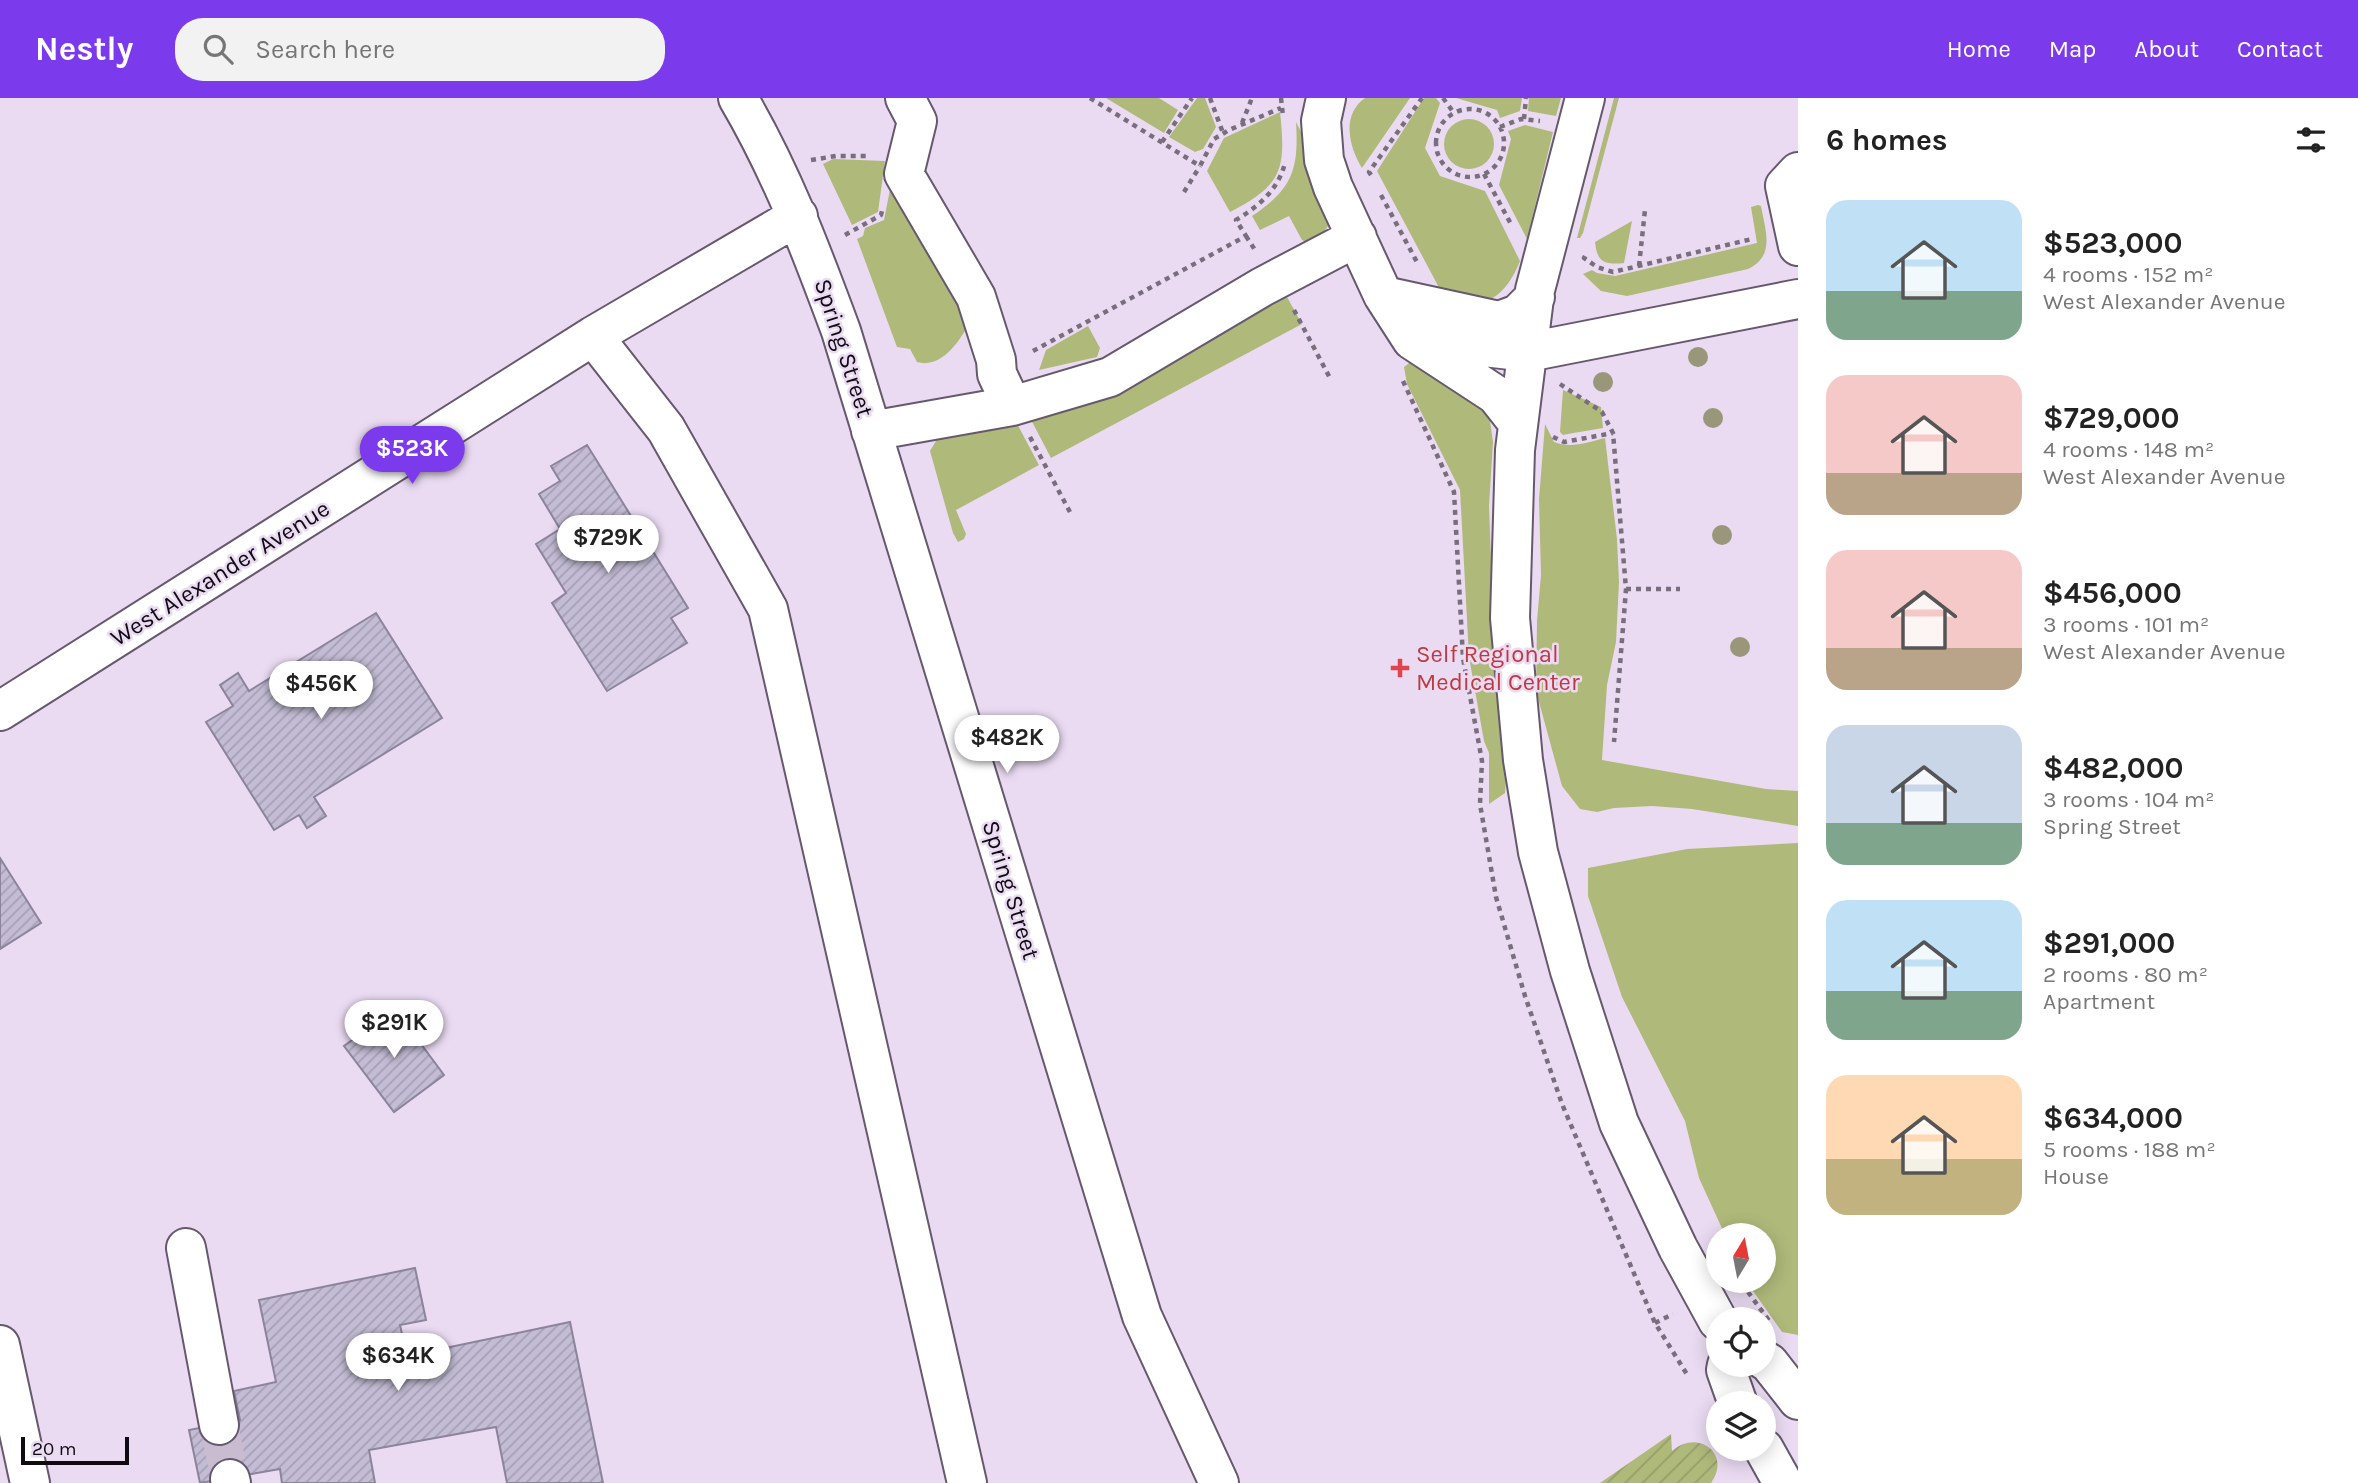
<!DOCTYPE html>
<html lang="en">
<head>
<meta charset="utf-8">
<style>
  body { margin:0; font-family:Karla,sans-serif; background:#f2f2f2; color:#222; height:100vh; display:flex; flex-direction:column; font-size:26px; white-space:nowrap }
  * { box-sizing:border-box; margin:0 }
  p { font-size:23px; color:#767676 }
  .icon { flex:none; width:38px; height:38px; fill:none; stroke:currentColor; stroke-width:2; stroke-linecap:round; stroke-linejoin:round }
  .map { position:relative; flex:1; overflow:hidden }
  .side { display:flex; flex-direction:column; background:#fff; width:560px }
  .side>* { flex:none }
  .needle { width:46px; rotate:10deg }
  .buttons { position:absolute; left:1706px; top:1125px; display:grid; gap:14px }
  .buttons a { display:grid; place-items:center; width:70px; height:70px; border-radius:50%; background:#fff; box-shadow:0 4px 18px #0003; font-size:35px }
  .scale { position:absolute; left:21px; bottom:18px; width:108px; box-sizing:border-box; padding-left:7px; border:4px solid #100b13; border-top:0; font-size:19px; line-height:24px; white-space:nowrap; color:#100b13; -webkit-text-stroke:5px #eadbf2; paint-order:stroke }
  .price { position:absolute; translate:-50% -60px; padding:0 16px; border-radius:24px; background:#fff; color:#222; font-size:23px; line-height:46px; filter:drop-shadow(0 2px 4px #0008) }
  .price::after { content:''; position:absolute; left:50%; top:42px; width:21px; height:16px; margin-left:-10px; background:inherit; clip-path:polygon(0 0,100% 0,50% 100%) }
  .price.active { background:#7c3aed; color:#fff }
  ul { padding:0; list-style:none }
  li { display:flex; align-items:center; gap:21px; height:175px; padding:0 28px }
  li span { display:grid; place-items:center; flex:none; width:196px; height:140px; border-radius:21px; color:#555 }
  li>.icon { margin-inline-start:auto }
  span .icon { width:84px; height:84px; fill:#fffc; stroke-width:1 }
  li b { font-size:30px }
  h2 { display:flex; justify-content:space-between; align-items:center; height:84px; padding:0 28px; font-size:30px }
  header { display:flex; align-items:center; gap:42px; box-sizing:border-box; height:98px; padding:0 35px; background:#7c3aed; color:#fff }
  header strong { font-size:33px }
  nav { display:flex; gap:38px; margin-inline-start:auto; font-size:24px }
  .search { width:490px; height:63px; background:#f2f2f2; display:flex; align-items:center; gap:18px; box-sizing:border-box; padding:0 24px; border-radius:28px; color:#767676; font-size:26px }
  main { display:flex; flex:1; min-height:0 }
  .map>svg:first-child { display:block }
  .grass { fill:#afb97a }
  .garden { fill:url(#garden-furrows) }
  .building { fill:url(#building-hatch); stroke:#8b849b; stroke-width:2 }
  .lines { fill:none; stroke-linecap:round; stroke-linejoin:round }
  .minor-tunnel { stroke:#c9bcd1; stroke-width:38; stroke-dasharray:38 19; stroke-linecap:butt }
  .minor-casing { stroke:#66596d; stroke-width:42 }
  .path { stroke:#786e7d; stroke-width:4.5; stroke-dasharray:5 5; stroke-linecap:butt }
  .minor { stroke:#fff; stroke-width:38 }
  .tree { fill:#99967a }
  .health-dot { fill:#e0444e; stroke:#eadbf2; stroke-width:2.5 }
  .labels { text-anchor:middle; stroke-width:5; stroke-linejoin:round; paint-order:stroke }
  .street-label { font-size:24px; fill:#100b13; stroke:#eadbf2 }
  .health-label { font-size:24px; fill:#be3a42; stroke:#eadbf2; text-anchor:start }
</style>
</head>
<body>
<header>
<strong>Nestly</strong>
<div class="search"><svg class="icon" aria-label="search" viewBox="0 0 24 24"><circle cx="10" cy="10" r="6"/><path d="M15 15l6 6"/></svg>Search here</div>
<nav><a>Home</a><a>Map</a><a>About</a><a>Contact</a></nav>
</header>
<main>
<div class="map">
<svg width="1798" height="1385" viewBox="0 0 1798 1385">
  <defs>
    <pattern id="garden-furrows" width="10" height="10" patternUnits="userSpaceOnUse" patternTransform="scale(1.75)"><rect width="10" height="10" fill="#afb97a"/><path d="M-1 1l2-2M0 10L10 0M9 11l2-2" fill="none" stroke="#969e69"/></pattern>
    <pattern id="building-hatch" width="6" height="6" patternUnits="userSpaceOnUse" patternTransform="scale(1.75)"><rect width="6" height="6" fill="#c3bcd4"/><path d="M-1 1l2-2M0 6l6-6M5 7l2-2" fill="none" stroke="#a6a0b5"/></pattern>
  </defs>
  <rect width="100%" height="100%" fill="#eadbf2"/>
  <path class="grass" d="M 1106,0 L 1159,0 L 1178,12 L 1164,35 Z
    M 1197,0 L 1205,0 L 1216,29 L 1203,51 L 1195,54 L 1169,39 Z
    M 1365,0 L 1410,0 L 1362,70 C 1349,49 1341,17 1365,0 Z
    M 1424,0 L 1436,0 L 1440,5 L 1425,50 L 1440,78 L 1485,93 L 1520,163 C 1512,183 1498,206 1472,205 C 1463,205 1453,201 1444,199 L 1377,73 Z
    M 1456,0 L 1522,0 L 1520,13 L 1500,20 L 1497,12 Z
    M 1529,0 L 1561,0 L 1556,18 L 1528,13 Z
    M 1614,0 L 1619,0 L 1583,135 L 1580,140 L 1577,140 Z
    M 1280,14 C 1286,71 1283,87 1230,114 L 1207,73 L 1224,40 Z
    M1444 46a25 25 0 1 1 50 0a25 25 0 1 1-50 0Z
    M 1296,24 L 1326,83 L 1331,123 C 1326,132 1319,141 1308,145 L 1302,142 L 1289,118 L 1260,132 L 1252,118 C 1292,91 1299,72 1296,24 Z
    M 1525,27 L 1553,34 L 1527,141 L 1499,87 L 1511,41 L 1508,33 Z
    M 833,61 L 885,63 L 878,114 L 852,127 L 823,66 Z
    M 895,66 L 969,226 C 959,244 941,271 917,264 L 910,251 L 897,249 L 857,141 L 863,138 L 865,130 L 884,122 Z
    M 1758,107 L 1761,108 C 1765,131 1776,158 1748,171 L 1627,198 L 1601,193 L 1583,176 L 1592,172 L 1597,175 L 1615,178 L 1757,145 L 1751,109 Z
    M 1632,123 L 1624,165 C 1604,167 1597,164 1595,144 Z
    M 1287,199 L 1302,226 L 1051,360 L 1028,316 L 1157,269 Z
    M 1088,228 L 1100,250 L 1097,259 L 1039,272 L 1046,252 Z
    M 1413,262 L 1420,262 L 1489,316 L 1493,344 L 1489,408 L 1492,488 L 1508,656 L 1505,695 L 1489,706 L 1489,655 L 1484,643 L 1469,559 L 1460,392 L 1407,286 L 1404,269 Z
    M 1563,292 L 1601,309 L 1603,330 L 1568,336 L 1563,337 L 1560,334 Z
    M 1014,320 L 1039,367 L 956,412 L 966,436 L 964,441 L 958,444 L 953,435 L 930,353 L 939,338 Z
    M 1545,326 L 1554,344 C 1570,351 1589,344 1605,340 L 1617,441 L 1619,484 L 1616,544 L 1607,587 L 1602,662 L 1766,691 L 1798,693 L 1798,728 L 1692,711 L 1652,708 L 1614,710 L 1597,714 L 1580,711 L 1562,688 L 1536,593 L 1537,523 L 1541,477 L 1539,401 Z
    M 1798,745 L 1798,1237 L 1782,1234 L 1746,1183 L 1764,1183 L 1764,1138 L 1725,1137 L 1699,1080 L 1685,1023 L 1622,899 L 1588,798 L 1588,770 L 1687,751 Z"/>
  <path class="garden" d="M 1671,1336 L 1672,1353 C 1698,1330 1732,1356 1711,1385 L 1600,1385 Z"/>
  <path class="building" d="M 587,347 L 688,510 L 671,520 L 687,545 L 607,593 L 552,505 L 566,495 L 536,446 L 560,431 L 539,396 L 560,383 L 551,368 Z
    M 376,515 L 442,620 L 314,699 L 326,718 L 307,730 L 299,717 L 274,732 L 206,624 L 233,608 L 220,587 L 238,575 L 249,593 Z
    M 0,760 L 41,825 L 0,851 Z
    M 395,911 L 444,977 L 394,1014 L 344,948 Z
    M 415,1170 L 426,1222 L 400,1227 L 407,1258 L 570,1224 L 603,1385 L 507,1385 L 496,1329 L 369,1352 L 375,1385 L 282,1385 L 280,1371 L 200,1385 L 189,1332 L 240,1322 L 234,1293 L 276,1284 L 259,1202 Z"/>
  <g class="lines">
    <path class="minor-tunnel" d="M 219,1327 L 230,1381"/>
    <g class="minor-casing">
      <path id="minor" d="M 738,0 C 782,75 811,152 841,233 L 1142,1218 L 1219,1385
        M 905,0 L 917,23 L 904,76 L 976,199 L 996,262 L 997,276 L 1012,308
        M 1326,0 L 1321,23 L 1324,62 L 1333,89 L 1383,197 L 1412,242 L 1496,297 L 1518,325
        M 1585,0 L 1535,192 L 1515,352 L 1510,520 L 1523,662 L 1538,754 L 1570,873 L 1619,1025 L 1678,1150 L 1718,1223
        M 1798,74 L 1785,88 L 1798,148
        M 1383,197 L 1409,221 L 1441,244 L 1528,254 L 1798,201
        M 1389,199 L 1499,223 L 1518,216 L 1535,199
        M 593,238 L 666,331 L 768,511 L 967,1385
        M 871,333 L 1012,308 L 1110,279 L 1262,189 L 1357,139
        M 0,613 L 593,238 L 798,118
        M 186,1150 L 219,1327
        M 0,1247 L 30,1385
        M 1764,1262 L 1769,1265 L 1798,1302
        M 1727,1267 L 1726,1272 L 1738,1306
        M 1764,1351 L 1783,1385
        M 230,1381 L 231,1385"/>
    </g>
    <path class="path" d="M 1090,0 L 1200,68 L 1214,41 L 1229,32 L 1281,10
      M 1210,0 L 1223,35
      M 1281,0 L 1283,18
      M 1443,0 L 1454,15
      M1436 45a34 34 0 1 1 68 0a34 34 0 1 1-68 0Z
      M 1524,21 L 1526,0
      M 1242,25 L 1252,0
      M 1500,29 L 1521,21 L 1540,23
      M 1162,44 L 1192,0
      M 811,62 L 836,58 L 869,58
      M 1484,76 L 1512,128
      M 1371,77 L 1369,74 L 1422,0
      M 1184,94 L 1200,68
      M 1381,97 L 1418,166
      M 845,137 L 881,117 L 882,113
      M 1246,138 L 1255,152
      M 1585,158 L 1584,160 L 1597,169 L 1613,174 L 1752,141
      M 1639,168 L 1645,112
      M 1294,212 L 1331,282
      M 1033,253 L 1246,138 L 1236,122 C 1259,108 1278,92 1285,65
      M 1403,283 L 1454,394 L 1463,560 L 1482,663 L 1480,706 L 1496,799 L 1525,898 L 1562,1006 L 1655,1225 L 1688,1278
      M 1560,286 L 1602,314 L 1613,335 L 1626,491 L 1614,644
      M 1030,339 L 1071,416
      M 1553,339 L 1564,344 L 1613,335
      M 1626,491 L 1680,491
      M 1748,1194 L 1770,1224
      M 1655,1225 L 1673,1216"/>
    <use href="#minor" class="minor"/>
  </g>
  <g class="tree">
    <circle cx="1698" cy="259" r="10"/>
    <circle cx="1603" cy="284" r="10"/>
    <circle cx="1713" cy="320" r="10"/>
    <circle cx="1722" cy="437" r="10"/>
    <circle cx="1740" cy="549" r="10"/>
  </g>
  <path class="health-dot" d="M1396.5 559.5h7v7h7v7h-7v7h-7v-7h-7v-7h7z"/>
  <g class="labels">
    <g class="street-label">
      <text transform="translate(844 250) rotate(72)" y="8">Spring Street</text>
      <text transform="translate(220 475) rotate(-32)" y="8">West Alexander Avenue</text>
      <text transform="translate(1011 792) rotate(73)" y="8">Spring Street</text>
    </g>
    <g class="health-label">
      <text x="1416" y="564">Self Regional<tspan x="1416" dy="28">Medical Center</tspan></text>
    </g>
  </g>
</svg>
<div class="buttons">
<a><svg class="needle" viewBox="-14 -14 28 28"><path d="M0-13l5 13h-10z" fill="#e53935"/><path d="M0 13l5-13h-10z" fill="#767676"/></svg></a>
<a><svg class="icon" aria-label="locate" viewBox="0 0 24 24"><circle cx="12" cy="12" r="6"/><path d="M12 2v4M12 18v4M2 12h4M18 12h4"/></svg></a>
<a><svg class="icon" aria-label="layers" viewBox="0 0 24 24"><path d="M12 4l9 5-9 5-9-5zM3 14l9 5 9-5"/></svg></a>
</div>
<div class="scale">20 m</div>
<b class="price active" style="left:412px;top:388px">$523K</b>
<b class="price" style="left:608px;top:477px">$729K</b>
<b class="price" style="left:321px;top:623px">$456K</b>
<b class="price" style="left:1007px;top:677px">$482K</b>
<b class="price" style="left:394px;top:962px">$291K</b>
<b class="price" style="left:398px;top:1295px">$634K</b>
</div>
<section class="side">
<h2>6 homes<svg class="icon" aria-label="filters" viewBox="0 0 24 24"><path d="M4 7h16M4 17h16"/><circle cx="9" cy="7" r="2"/><circle cx="15" cy="17" r="2"/></svg></h2>
<ul>
<li><span style="background:linear-gradient(#bfe0f5 65%,#7fa58c 0)"><svg class="icon" aria-label="home" viewBox="0 0 24 24"><path d="M3 11l9-7 9 7M6 9v11h12V9"/></svg></span><div><b>$523,000</b><p>4 rooms · 152 m²</p><p>West Alexander Avenue</p></div></li>
<li><span style="background:linear-gradient(#f6c9c9 70%,#b9a48a 0)"><svg class="icon" aria-label="home" viewBox="0 0 24 24"><path d="M3 11l9-7 9 7M6 9v11h12V9"/></svg></span><div><b>$729,000</b><p>4 rooms · 148 m²</p><p>West Alexander Avenue</p></div></li>
<li><span style="background:linear-gradient(#f6c9c9 70%,#b9a48a 0)"><svg class="icon" aria-label="home" viewBox="0 0 24 24"><path d="M3 11l9-7 9 7M6 9v11h12V9"/></svg></span><div><b>$456,000</b><p>3 rooms · 101 m²</p><p>West Alexander Avenue</p></div></li>
<li><span style="background:linear-gradient(#c9d6e8 70%,#7fa58c 0)"><svg class="icon" aria-label="home" viewBox="0 0 24 24"><path d="M3 11l9-7 9 7M6 9v11h12V9"/></svg></span><div><b>$482,000</b><p>3 rooms · 104 m²</p><p>Spring Street</p></div></li>
<li><span style="background:linear-gradient(#bfe0f5 65%,#7fa58c 0)"><svg class="icon" aria-label="home" viewBox="0 0 24 24"><path d="M3 11l9-7 9 7M6 9v11h12V9"/></svg></span><div><b>$291,000</b><p>2 rooms · 80 m²</p><p>Apartment</p></div></li>
<li><span style="background:linear-gradient(#ffd9b3 60%,#c2b280 0)"><svg class="icon" aria-label="home" viewBox="0 0 24 24"><path d="M3 11l9-7 9 7M6 9v11h12V9"/></svg></span><div><b>$634,000</b><p>5 rooms · 188 m²</p><p>House</p></div></li>
</ul>
</section>
</main>
</body>
</html>
